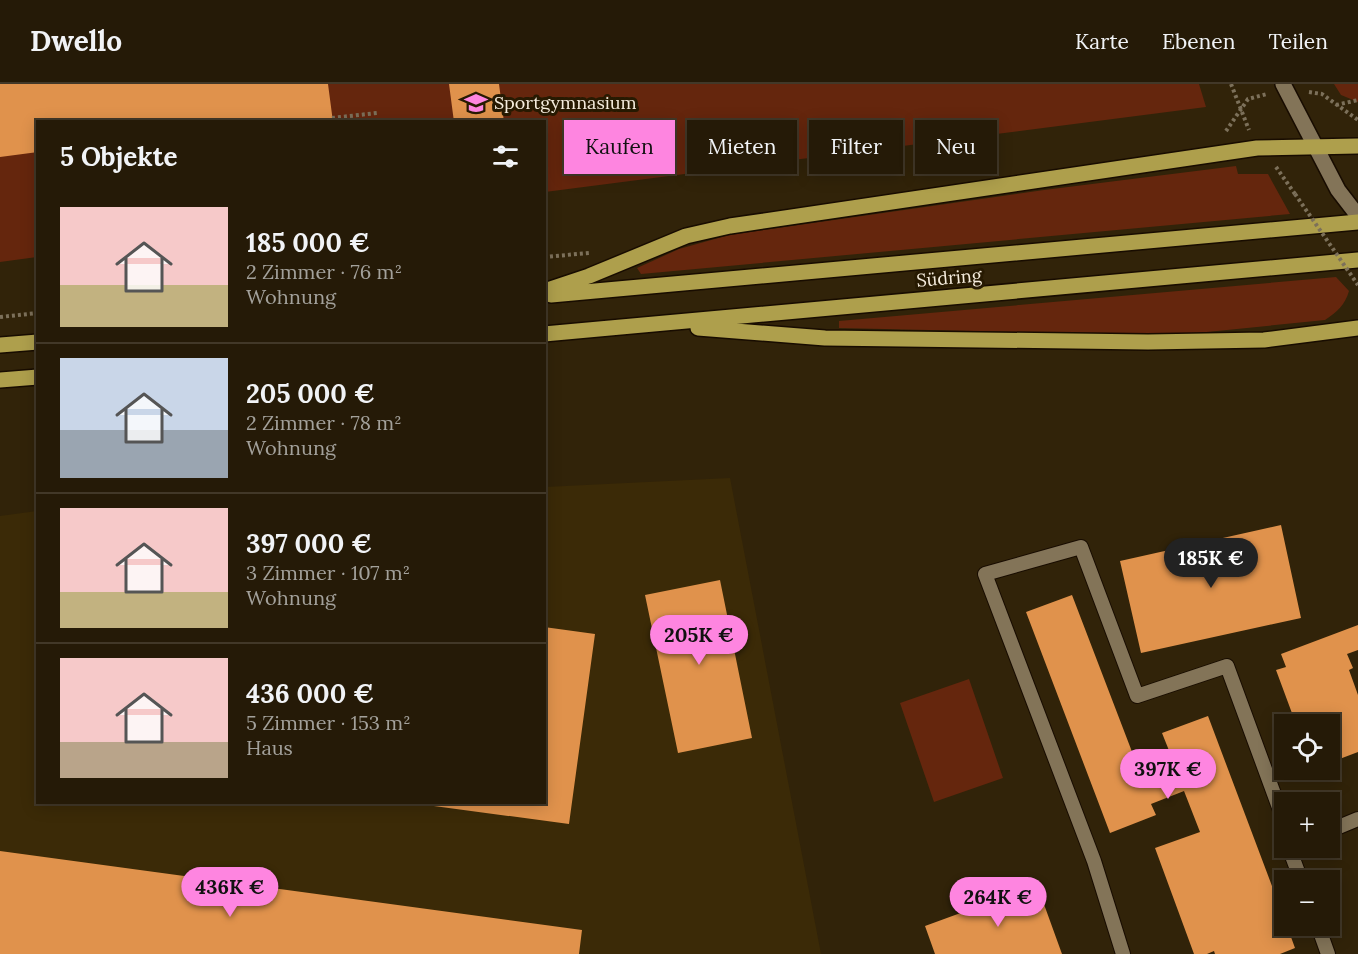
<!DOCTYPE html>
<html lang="de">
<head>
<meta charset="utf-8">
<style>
  body { margin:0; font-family:Lora,serif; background:#2d2311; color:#f1f3f6; height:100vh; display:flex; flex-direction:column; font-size:22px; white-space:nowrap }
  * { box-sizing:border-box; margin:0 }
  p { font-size:20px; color:#a3a19b }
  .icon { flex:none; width:33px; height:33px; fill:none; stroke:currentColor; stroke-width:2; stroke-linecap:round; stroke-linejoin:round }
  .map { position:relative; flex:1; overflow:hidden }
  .panel { position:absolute; left:36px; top:36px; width:510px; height:684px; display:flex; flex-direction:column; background:#251a07; border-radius:0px; box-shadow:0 3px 15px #0003,0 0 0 2px #423828 }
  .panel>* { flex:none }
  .banner { position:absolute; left:564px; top:36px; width:570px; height:54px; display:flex; gap:12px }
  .buttons { position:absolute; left:1274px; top:630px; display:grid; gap:12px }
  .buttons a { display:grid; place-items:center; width:66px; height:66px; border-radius:0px; background:#251a07; box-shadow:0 3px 15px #0003,0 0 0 2px #423828; font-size:30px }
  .price { position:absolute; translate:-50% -51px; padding:0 14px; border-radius:21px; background:#fe85e0; color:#111; font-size:20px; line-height:39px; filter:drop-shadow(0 2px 3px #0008) }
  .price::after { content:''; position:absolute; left:50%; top:36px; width:18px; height:14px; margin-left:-9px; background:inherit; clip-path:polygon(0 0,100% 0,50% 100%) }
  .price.selected { background:#222; color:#fff }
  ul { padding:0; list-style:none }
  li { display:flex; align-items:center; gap:18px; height:150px; padding:0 24px }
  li+li { border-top:2px solid #423828 }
  li span { display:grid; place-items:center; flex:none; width:168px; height:120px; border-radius:0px; color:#555 }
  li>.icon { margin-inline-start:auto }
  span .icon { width:72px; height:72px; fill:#fffc; stroke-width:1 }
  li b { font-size:26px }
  h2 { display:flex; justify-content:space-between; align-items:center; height:72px; padding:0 24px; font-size:26px }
  .tag { padding:0 21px; border-radius:0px; background:#251a07; box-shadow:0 3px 15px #0003,0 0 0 2px #423828; font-size:21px; line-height:54px }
  .tag.selected { background:#fe85e0; color:#111 }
  header { display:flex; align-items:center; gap:36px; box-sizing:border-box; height:84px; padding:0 30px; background:#251a07; border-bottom:2px solid #423828 }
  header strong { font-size:28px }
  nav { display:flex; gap:33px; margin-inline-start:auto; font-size:21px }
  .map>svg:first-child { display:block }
  .built { fill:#3b2a07 }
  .green { fill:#65260d }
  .building { fill:#e0924c }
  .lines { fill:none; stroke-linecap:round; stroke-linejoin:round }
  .lane-casing { stroke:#180c00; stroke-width:16 }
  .secondary-casing { stroke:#180c00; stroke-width:18 }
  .primary-casing { stroke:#180c00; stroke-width:18 }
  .path { stroke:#7c705a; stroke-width:4; stroke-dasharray:3 3; stroke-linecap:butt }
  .lane { stroke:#837458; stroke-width:14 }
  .secondary { stroke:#837458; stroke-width:15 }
  .primary { stroke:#ae9f4c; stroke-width:15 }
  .path-bridge { stroke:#7c705a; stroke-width:4; stroke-dasharray:3 3; stroke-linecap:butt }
  .labels { text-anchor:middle; stroke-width:6; stroke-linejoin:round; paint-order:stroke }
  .poi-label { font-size:18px; fill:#f6edde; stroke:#271a02; text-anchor:start }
  .street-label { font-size:18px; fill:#f6edde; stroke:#271a02 }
</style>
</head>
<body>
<header>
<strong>Dwello</strong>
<nav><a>Karte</a><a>Ebenen</a><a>Teilen</a></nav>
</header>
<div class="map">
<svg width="1358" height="870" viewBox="0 0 1358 870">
  <rect width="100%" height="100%" fill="#312309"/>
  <path class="built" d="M 730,394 L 821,870 L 0,870 L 0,432 L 37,427 L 38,718 L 544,718 L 545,403 Z"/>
  <path class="green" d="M 0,0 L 1199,0 L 1206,23 L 545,108 L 544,38 L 38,38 L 37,173 L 0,178 Z
    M 1334,0 L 1358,0 L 1358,18 L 1341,11 Z
    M 1236,82 L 1238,90 L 1268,90 L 1290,130 L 641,190 L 637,184 L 679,165 L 729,151 L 1044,106 Z
    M 1336,193 L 1349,207 C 1345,221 1337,228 1325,236 L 1197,249 L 1112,250 L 839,244 L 839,237 Z
    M 969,595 L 1003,694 L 934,718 L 900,619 Z"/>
  <path class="building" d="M 0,0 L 328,0 L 333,38 L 38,38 L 38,68 L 0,73 Z
    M 449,0 L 499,0 L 504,38 L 454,38 Z
    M 1281,441 L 1301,534 L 1141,569 L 1120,477 Z
    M 720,496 L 752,654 L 678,669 L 645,511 Z
    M 1072,511 L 1139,686 L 1172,674 L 1162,649 L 1208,632 L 1284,834 L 1284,842 L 1287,842 L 1295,864 L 1280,870 L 1215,870 L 1214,867 L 1207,870 L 1194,870 L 1155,764 L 1200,748 L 1184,707 L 1151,720 L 1156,731 L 1110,749 L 1026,528 Z
    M 1358,541 L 1358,566 L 1347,570 L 1353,584 L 1349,586 L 1358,611 L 1358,668 L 1329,679 L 1329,640 L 1296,640 L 1276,586 L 1286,583 L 1281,570 Z
    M 544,543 L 595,550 L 569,740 L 419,720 L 544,718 Z
    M 0,767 L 582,846 L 579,870 L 0,870 Z
    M 1037,801 L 1062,870 L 935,870 L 925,842 Z"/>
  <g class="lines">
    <g class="lane-casing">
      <path id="lane" d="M 1329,747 L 1358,735
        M 1291,764 L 1289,764 L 1301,796
        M 1318,842 L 1328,870
        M 1123,870 L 1094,777 L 985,490 L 1081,463 L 1137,612 L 1227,582 L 1284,737"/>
    </g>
    <g class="secondary-casing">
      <path id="secondary" d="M 1283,0 L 1338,106 L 1358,132"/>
    </g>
    <g class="primary-casing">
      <path id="primary" d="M 544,207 L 589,192 L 686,152 L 730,142 L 1257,64 L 1358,62
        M 551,211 L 1358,138
        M 698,244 L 825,254 L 1148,258 L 1264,256 L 1358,244
        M 544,250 L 1358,176
        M 0,261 L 38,258
        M 0,296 L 38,293"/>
    </g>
    <path class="path" d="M 1231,0 L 1249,46
      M 1309,8 L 1322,10 L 1358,36
      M 1336,21 L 1358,16
      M 332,34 L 377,29
      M 1226,47 L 1248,15 L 1267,10
      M 1276,83 L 1295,110
      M 544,173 L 589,169
      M 0,233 L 38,229"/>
    <use href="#lane" class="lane"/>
    <use href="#secondary" class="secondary"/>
    <use href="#primary" class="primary"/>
    <path class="path-bridge" d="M 1295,110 L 1358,201"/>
  </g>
  <defs>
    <g id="school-bare" transform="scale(1.8)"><path d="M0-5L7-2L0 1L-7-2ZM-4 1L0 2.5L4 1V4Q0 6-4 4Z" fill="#fe85e0" stroke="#271a02" stroke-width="2.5" paint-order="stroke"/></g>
  </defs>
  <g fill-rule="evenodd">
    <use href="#school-bare" x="476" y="19"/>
  </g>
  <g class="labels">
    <g class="poi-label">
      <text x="494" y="25">Sportgymnasium</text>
    </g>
    <g class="street-label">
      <text transform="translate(949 194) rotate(-5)" y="6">Südring</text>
    </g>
  </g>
</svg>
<div class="buttons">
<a><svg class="icon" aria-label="locate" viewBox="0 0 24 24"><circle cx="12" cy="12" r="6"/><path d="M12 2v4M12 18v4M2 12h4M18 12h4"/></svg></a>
<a>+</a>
<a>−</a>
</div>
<b class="price selected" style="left:1211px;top:505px">185K €</b>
<b class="price" style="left:699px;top:582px">205K €</b>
<b class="price" style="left:1168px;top:716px">397K €</b>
<b class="price" style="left:230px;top:834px">436K €</b>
<b class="price" style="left:998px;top:844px">264K €</b>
<div class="banner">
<a class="tag selected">Kaufen</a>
<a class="tag">Mieten</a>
<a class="tag">Filter</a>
<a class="tag">Neu</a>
</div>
<section class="panel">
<h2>5 Objekte<svg class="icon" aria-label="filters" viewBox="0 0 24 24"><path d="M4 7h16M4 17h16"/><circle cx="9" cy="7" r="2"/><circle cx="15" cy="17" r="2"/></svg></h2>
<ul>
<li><span style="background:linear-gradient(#f6c9c9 65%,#c2b280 0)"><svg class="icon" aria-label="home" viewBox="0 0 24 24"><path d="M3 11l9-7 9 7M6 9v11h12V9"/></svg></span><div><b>185 000 €</b><p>2 Zimmer · 76 m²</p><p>Wohnung</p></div></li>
<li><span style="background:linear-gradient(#c9d6e8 60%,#9aa5b1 0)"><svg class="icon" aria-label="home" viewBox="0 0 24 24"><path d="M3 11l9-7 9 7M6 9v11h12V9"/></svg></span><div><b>205 000 €</b><p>2 Zimmer · 78 m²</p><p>Wohnung</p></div></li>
<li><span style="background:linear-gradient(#f6c9c9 70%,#c2b280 0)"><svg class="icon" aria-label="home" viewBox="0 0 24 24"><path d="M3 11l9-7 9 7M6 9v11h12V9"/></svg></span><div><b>397 000 €</b><p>3 Zimmer · 107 m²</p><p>Wohnung</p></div></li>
<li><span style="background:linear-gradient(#f6c9c9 70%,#b9a48a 0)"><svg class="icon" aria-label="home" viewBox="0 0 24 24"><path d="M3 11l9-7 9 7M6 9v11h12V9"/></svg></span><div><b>436 000 €</b><p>5 Zimmer · 153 m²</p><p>Haus</p></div></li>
</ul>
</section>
</div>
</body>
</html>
